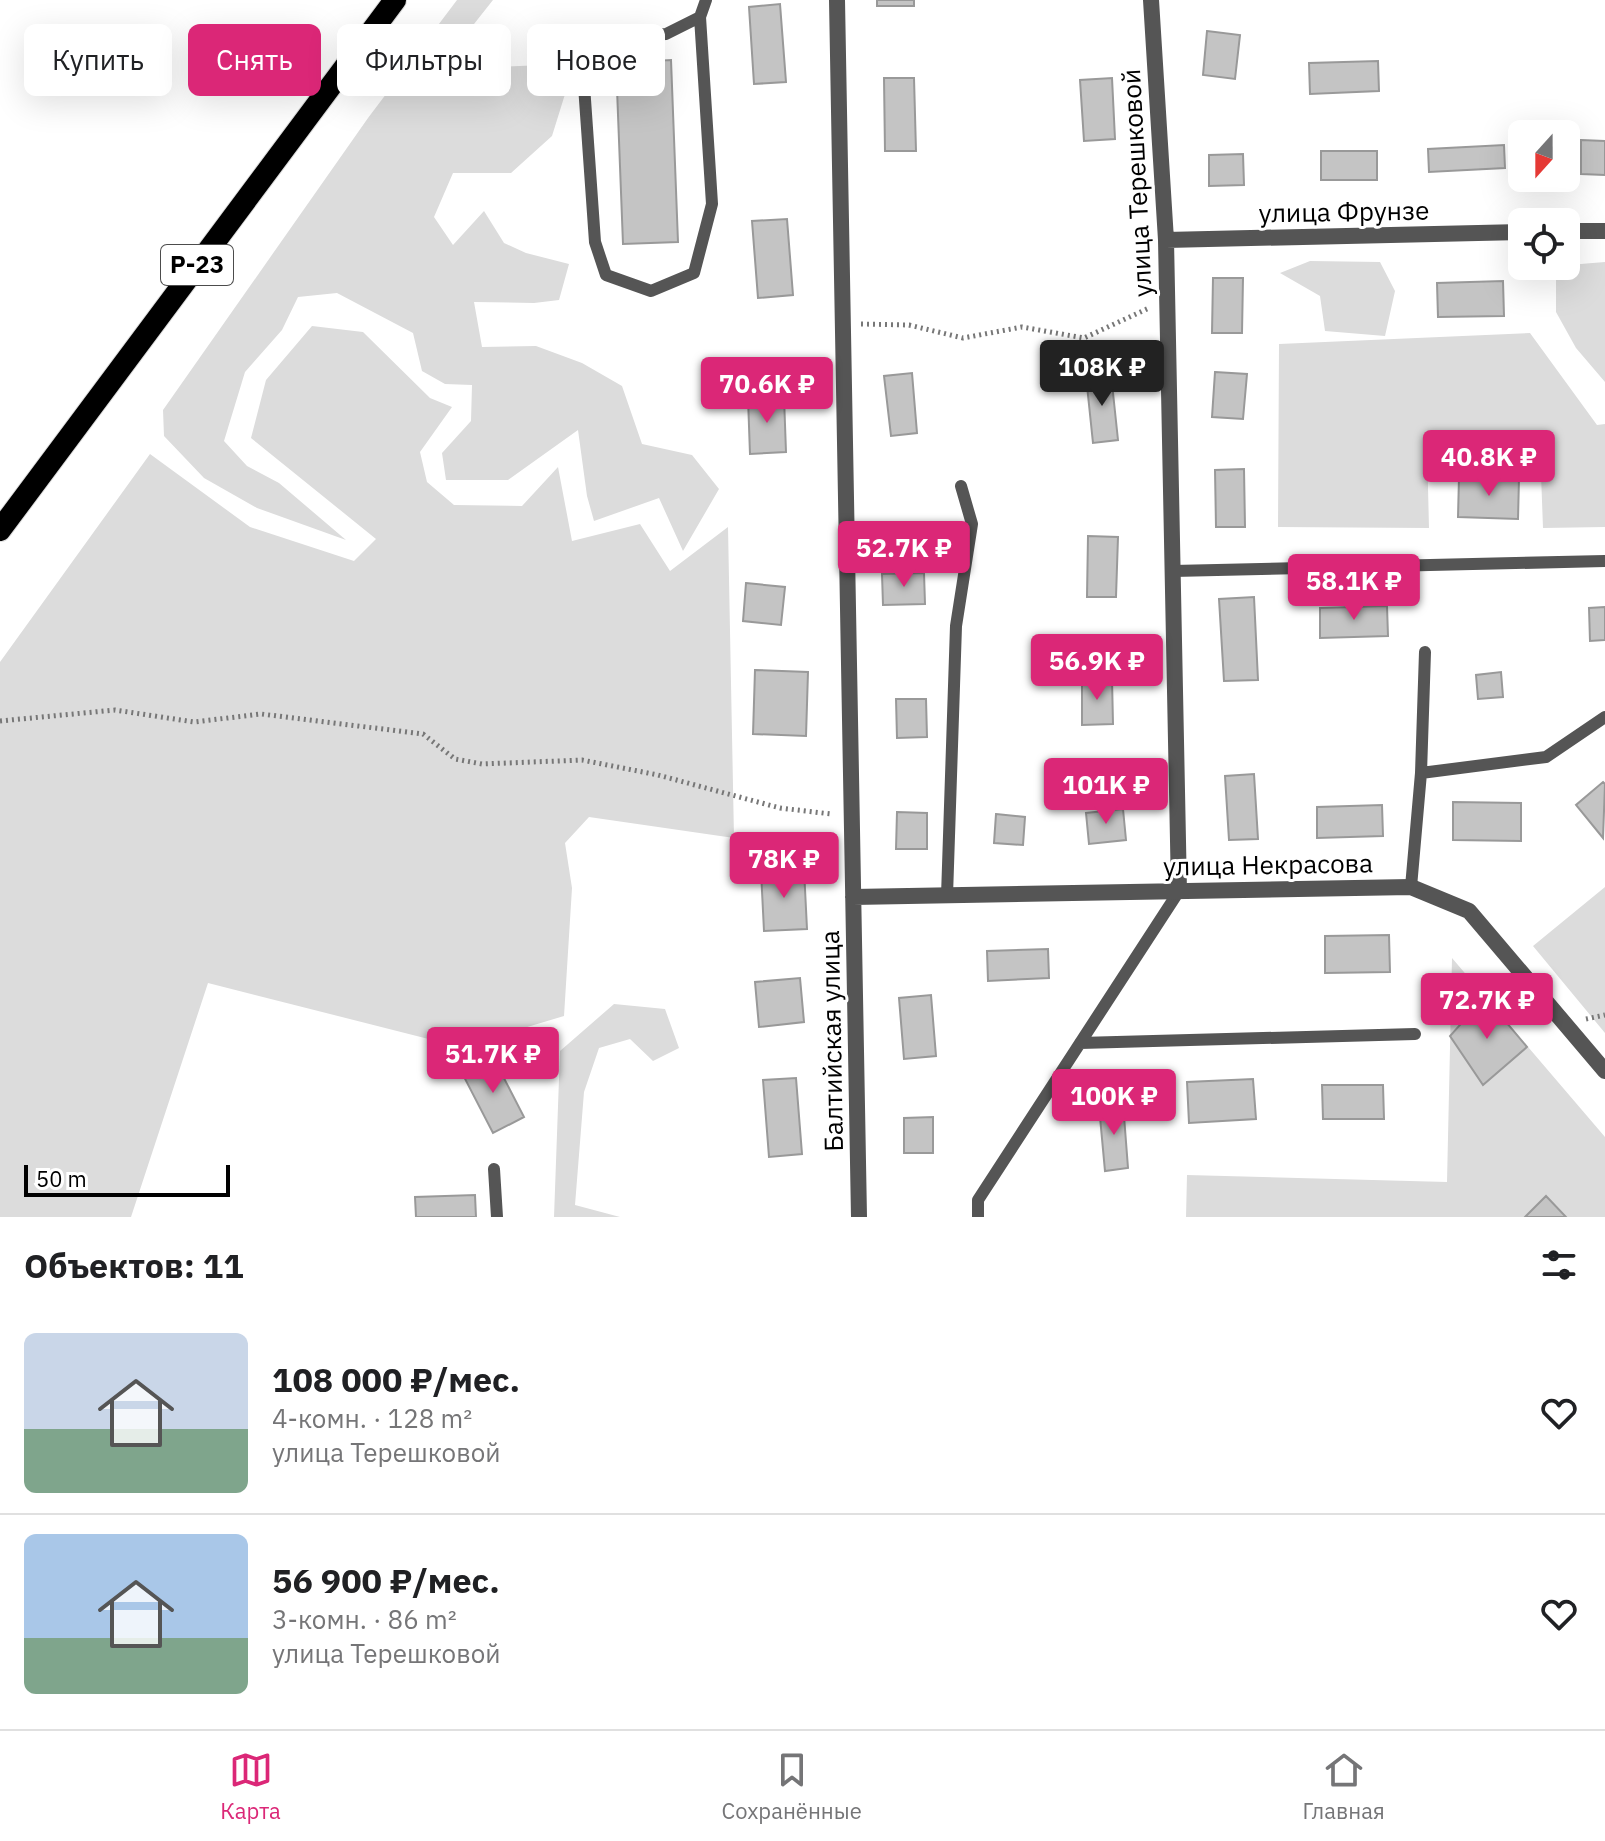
<!DOCTYPE html>
<html lang="ru">
<head>
<meta charset="utf-8">
<style>
  body { margin:0; font-family:"IBM Plex Sans",sans-serif; background:#f6f6f6; color:#202124; height:100vh; display:flex; flex-direction:column; font-size:30px; white-space:nowrap }
  * { box-sizing:border-box; margin:0 }
  p { font-size:26px; color:#757577 }
  .icon { flex:none; width:44px; height:44px; fill:none; stroke:currentColor; stroke-width:2; stroke-linecap:round; stroke-linejoin:round }
  .map { position:relative; height:1217px; overflow:hidden }
  .side { display:flex; flex-direction:column; background:#fff; flex:1 }
  .side>* { flex:none }
  .hud { position:absolute; left:24px; top:24px; width:800px; height:72px; display:flex; gap:16px }
  .needle { width:52px; rotate:201deg }
  .buttons { position:absolute; left:1508px; top:120px; display:grid; gap:16px }
  .buttons a { display:grid; place-items:center; width:72px; height:72px; border-radius:12px; background:#fff; box-shadow:0 8px 32px #0002; font-size:40px }
  .scale { position:absolute; left:24px; bottom:20px; width:206px; box-sizing:border-box; padding-left:8px; border:4px solid #000; border-top:0; font-size:22px; line-height:28px; white-space:nowrap; color:#000; -webkit-text-stroke:6px #fff; paint-order:stroke }
  .price { position:absolute; translate:-50% -68px; padding:0 18px; border-radius:8px; background:#db2777; color:#fff; font-size:26px; line-height:52px; filter:drop-shadow(0 2px 4px #0008) }
  .price::after { content:''; position:absolute; left:50%; top:48px; width:24px; height:18px; margin-left:-12px; background:inherit; clip-path:polygon(0 0,100% 0,50% 100%) }
  .price.selected { background:#222; color:#fff }
  ul { padding:0; list-style:none }
  li { display:flex; align-items:center; gap:24px; height:200px; padding:0 24px }
  li+li { border-top:2px solid #e0e0e0 }
  li span { display:grid; place-items:center; flex:none; width:224px; height:160px; border-radius:12px; color:#555 }
  li>.icon { margin-inline-start:auto }
  span .icon { width:96px; height:96px; fill:#fffc; stroke-width:1 }
  li b { font-size:34px }
  h2 { display:flex; justify-content:space-between; align-items:center; height:96px; padding:0 24px; font-size:34px }
  .pill { padding:0 28px; border-radius:12px; background:#fff; box-shadow:0 8px 32px #0002; font-size:28px; line-height:72px }
  .pill.selected { background:#db2777; color:#fff }
  .tab-bar { display:flex; justify-content:space-around; align-items:center; height:112px; border-top:2px solid #e0e0e0; background:#fff; font-size:22px; color:#757577 }
  .tab-bar a { display:grid; justify-items:center; gap:4px }
  .tab-bar .selected { color:#db2777 }
  .map>svg:first-child { display:block }
  .green { fill:#dcdcdc }
  .building { fill:#c4c4c4; stroke:#999; stroke-width:2 }
  .lines { fill:none; stroke-linecap:round; stroke-linejoin:round }
  .trunk-casing { stroke:#dbdbdb; stroke-width:24 }
  .path { stroke:#777; stroke-width:5; stroke-dasharray:2 4; stroke-linecap:butt }
  .service { stroke:#555; stroke-width:12 }
  .minor { stroke:#555; stroke-width:16 }
  .trunk { stroke:#000; stroke-width:22 }
  .labels { text-anchor:middle; stroke-width:6; stroke-linejoin:round; paint-order:stroke }
  .shield { fill:#fff; stroke:#4c4c4c; stroke-width:2 }
  .shield-label { font-size:24px; font-weight:bold; fill:#000 }
  .street-label { font-size:26px; fill:#000; stroke:#fff }
</style>
</head>
<body>
<div class="map">
<svg width="1605" height="1217" viewBox="0 0 1605 1217">
  <rect width="100%" height="100%" fill="#fff"/>
  <path class="green" d="M 457,0 L 493,0 L 474,24 L 495,67 L 542,65 L 566,91 L 552,136 L 511,173 L 453,173 L 434,217 L 453,245 L 484,211 L 504,243 L 526,253 L 569,264 L 559,300 L 534,303 L 474,302 L 482,347 L 536,346 L 582,363 L 622,386 L 642,444 L 692,455 L 719,489 L 683,551 L 659,498 L 594,521 L 587,496 L 578,430 L 508,480 L 446,480 L 442,453 L 471,421 L 472,385 L 445,384 L 422,371 L 413,333 L 337,293 L 298,297 L 282,330 L 245,372 L 224,441 L 247,466 L 279,483 L 346,540 L 257,508 L 204,478 L 164,436 L 163,410 L 368,118 Z
    M 1310,261 L 1380,262 L 1395,291 L 1385,336 L 1325,331 L 1320,296 L 1280,273 Z
    M 1605,262 L 1605,382 L 1576,348 L 1556,312 L 1556,266 Z
    M 312,326 L 363,332 L 430,398 L 452,407 L 420,452 L 427,482 L 454,505 L 522,506 L 558,467 L 572,541 L 640,524 L 670,571 L 728,527 L 734,838 L 589,817 L 565,843 L 572,888 L 564,1016 L 460,1047 L 208,983 L 131,1217 L 0,1217 L 0,662 L 150,454 L 250,527 L 354,561 L 376,539 L 251,438 L 266,380 Z
    M 1530,333 L 1597,425 L 1605,424 L 1605,527 L 1543,528 L 1540,447 L 1427,447 L 1429,528 L 1278,527 L 1279,344 Z
    M 1605,887 L 1605,1033 L 1533,946 Z
    M 1452,958 L 1605,1137 L 1605,1217 L 1186,1217 L 1187,1175 L 1447,1182 Z
    M 614,1004 L 665,1009 L 679,1048 L 653,1061 L 630,1039 L 599,1048 L 584,1092 L 575,1205 L 620,1217 L 554,1217 L 560,1051 Z"/>
  <path class="building" d="M 877,0 L 914,0 L 914,6 L 877,6 Z
    M 780,4 L 786,82 L 754,84 L 749,7 Z
    M 1207,31 L 1240,35 L 1235,79 L 1203,75 Z
    M 671,60 L 678,242 L 623,244 L 616,63 Z
    M 1378,61 L 1379,91 L 1310,94 L 1309,63 Z
    M 884,78 L 914,78 L 916,151 L 885,151 Z
    M 1112,78 L 1115,139 L 1084,141 L 1080,80 Z
    M 1581,140 L 1605,141 L 1605,175 L 1581,174 Z
    M 1504,145 L 1505,168 L 1429,172 L 1428,149 Z
    M 1321,151 L 1377,151 L 1377,180 L 1321,180 Z
    M 1243,154 L 1244,185 L 1209,186 L 1209,155 Z
    M 787,219 L 793,295 L 758,298 L 752,221 Z
    M 1213,278 L 1243,278 L 1242,333 L 1212,333 Z
    M 1503,281 L 1504,316 L 1438,317 L 1437,283 Z
    M 1215,372 L 1247,374 L 1243,419 L 1212,417 Z
    M 912,373 L 917,433 L 891,436 L 884,376 Z
    M 1111,374 L 1118,440 L 1093,443 L 1086,376 Z
    M 784,397 L 786,452 L 750,454 L 748,398 Z
    M 1244,469 L 1245,527 L 1216,527 L 1215,470 Z
    M 1459,477 L 1519,478 L 1518,519 L 1458,517 Z
    M 1088,536 L 1118,537 L 1116,597 L 1087,597 Z
    M 924,573 L 925,604 L 883,605 L 882,574 Z
    M 746,583 L 785,587 L 781,625 L 743,621 Z
    M 1254,597 L 1258,680 L 1224,681 L 1219,599 Z
    M 1387,606 L 1388,636 L 1320,638 L 1320,608 Z
    M 1605,607 L 1605,640 L 1590,641 L 1589,608 Z
    M 755,670 L 808,672 L 806,736 L 753,734 Z
    M 1501,672 L 1503,697 L 1478,699 L 1476,675 Z
    M 1112,679 L 1113,724 L 1082,725 L 1082,680 Z
    M 896,699 L 926,699 L 927,737 L 897,738 Z
    M 1254,774 L 1258,839 L 1229,840 L 1225,776 Z
    M 1603,782 L 1605,784 L 1603,838 L 1576,805 Z
    M 1453,802 L 1521,803 L 1521,841 L 1453,840 Z
    M 1382,805 L 1383,836 L 1317,838 L 1317,807 Z
    M 1123,809 L 1126,840 L 1089,844 L 1086,813 Z
    M 897,812 L 927,813 L 927,849 L 896,849 Z
    M 996,814 L 1025,817 L 1023,845 L 994,843 Z
    M 804,869 L 807,929 L 764,931 L 761,871 Z
    M 1389,935 L 1390,972 L 1325,973 L 1325,936 Z
    M 1048,949 L 1049,978 L 988,981 L 987,951 Z
    M 800,978 L 804,1022 L 759,1027 L 755,982 Z
    M 931,995 L 936,1056 L 904,1059 L 899,998 Z
    M 1485,997 L 1527,1047 L 1483,1085 L 1450,1036 Z
    M 493,1057 L 524,1117 L 493,1133 L 462,1073 Z
    M 796,1078 L 802,1154 L 769,1157 L 763,1080 Z
    M 1253,1079 L 1256,1119 L 1189,1123 L 1187,1082 Z
    M 1322,1085 L 1383,1085 L 1384,1119 L 1323,1119 Z
    M 1123,1103 L 1128,1168 L 1105,1171 L 1099,1106 Z
    M 933,1117 L 933,1153 L 904,1153 L 904,1118 Z
    M 475,1195 L 476,1217 L 416,1217 L 415,1197 Z
    M 1546,1196 L 1566,1217 L 1525,1217 Z"/>
  <g class="lines">
    <g class="trunk-casing">
      <path id="trunk" d="M 0,530 L 395,0"/>
    </g>
    <path class="path" d="M 861,324 L 909,325 L 963,338 L 1022,327 L 1084,338 L 1149,308
      M 0,721 L 115,710 L 194,722 L 261,714 L 423,734 L 455,759 L 482,764 L 582,760 L 658,775 L 780,808 L 831,814
      M 1586,1019 L 1605,1015"/>
    <path class="service" d="M 700,17 L 666,34 L 595,39 L 582,57 L 595,242 L 606,275 L 651,291 L 694,273 L 712,204 L 700,17 L 706,0
      M 1173,571 L 1605,561
      M 1421,773 L 1425,652
      M 1411,887 L 1421,773 L 1546,757 L 1605,717
      M 947,896 L 956,626 L 972,524 L 961,486
      M 1080,1043 L 1415,1034
      M 494,1169 L 497,1217
      M 978,1217 L 978,1200 L 1179,891"/>
    <path class="minor" d="M 837,0 L 859,1217
      M 1151,0 L 1166,240 L 1179,891
      M 1566,231 L 1605,231
      M 1166,240 L 1522,232
      M 853,897 L 1411,887 L 1469,911 L 1605,1071"/>
    <use href="#trunk" class="trunk"/>
  </g>
  <g class="labels">
    <rect class="shield" x="161" y="245" width="72" height="40" rx="6"/>
    <g class="shield-label">
      <text x="197" y="273">Р-23</text>
    </g>
    <g class="street-label">
      <text transform="translate(1137 183) rotate(-93)" y="9">улица Терешковой</text>
      <text transform="translate(1344 212) rotate(-1)" y="9">улица Фрунзе</text>
      <text transform="translate(1268 865) rotate(-1)" y="9">улица Некрасова</text>
      <text transform="translate(832 1041) rotate(-91)" y="9">Балтийская улица</text>
    </g>
  </g>
</svg>
<div class="buttons">
<a><svg class="needle" viewBox="-14 -14 28 28"><path d="M0-13l5 13h-10z" fill="#e53935"/><path d="M0 13l5-13h-10z" fill="#757577"/></svg></a>
<a><svg class="icon" aria-label="locate" viewBox="0 0 24 24"><circle cx="12" cy="12" r="6"/><path d="M12 2v4M12 18v4M2 12h4M18 12h4"/></svg></a>
</div>
<div class="scale">50 m</div>
<b class="price selected" style="left:1102px;top:408px">108K ₽</b>
<b class="price" style="left:767px;top:425px">70.6K ₽</b>
<b class="price" style="left:1489px;top:498px">40.8K ₽</b>
<b class="price" style="left:904px;top:589px">52.7K ₽</b>
<b class="price" style="left:1354px;top:622px">58.1K ₽</b>
<b class="price" style="left:1097px;top:702px">56.9K ₽</b>
<b class="price" style="left:1106px;top:826px">101K ₽</b>
<b class="price" style="left:784px;top:900px">78K ₽</b>
<b class="price" style="left:1487px;top:1041px">72.7K ₽</b>
<b class="price" style="left:493px;top:1095px">51.7K ₽</b>
<b class="price" style="left:1114px;top:1137px">100K ₽</b>
<div class="hud">
<a class="pill">Купить</a>
<a class="pill selected">Снять</a>
<a class="pill">Фильтры</a>
<a class="pill">Новое</a>
</div>
</div>
<section class="side">
<h2>Объектов: 11<svg class="icon" aria-label="filters" viewBox="0 0 24 24"><path d="M4 7h16M4 17h16"/><circle cx="9" cy="7" r="2"/><circle cx="15" cy="17" r="2"/></svg></h2>
<ul>
<li><span style="background:linear-gradient(#c9d6e8 60%,#7fa58c 0)"><svg class="icon" aria-label="home" viewBox="0 0 24 24"><path d="M3 11l9-7 9 7M6 9v11h12V9"/></svg></span><div><b>108 000 ₽/мес.</b><p>4-комн. · 128 m²</p><p>улица Терешковой</p></div><svg class="icon" aria-label="heart" viewBox="0 0 24 24"><path d="M12 20l-8-8c-3-5 5-10 8-4 3-6 11-1 8 4z"/></svg></li>
<li><span style="background:linear-gradient(#a9c7e8 65%,#7fa58c 0)"><svg class="icon" aria-label="home" viewBox="0 0 24 24"><path d="M3 11l9-7 9 7M6 9v11h12V9"/></svg></span><div><b>56 900 ₽/мес.</b><p>3-комн. · 86 m²</p><p>улица Терешковой</p></div><svg class="icon" aria-label="heart" viewBox="0 0 24 24"><path d="M12 20l-8-8c-3-5 5-10 8-4 3-6 11-1 8 4z"/></svg></li>
</ul>
</section>
<nav class="tab-bar">
<a class="selected"><svg class="icon" aria-label="map" viewBox="0 0 24 24"><path d="M3 6l6-2 6 2 6-2v14l-6 2-6-2-6 2zM9 4v14M15 6v14"/></svg>Карта</a>
<a><svg class="icon" aria-label="saved" viewBox="0 0 24 24"><path d="M7 4h10v16l-5-4-5 4z"/></svg>Сохранённые</a>
<a><svg class="icon" aria-label="home" viewBox="0 0 24 24"><path d="M3 11l9-7 9 7M6 9v11h12V9"/></svg>Главная</a>
</nav>
</body>
</html>
